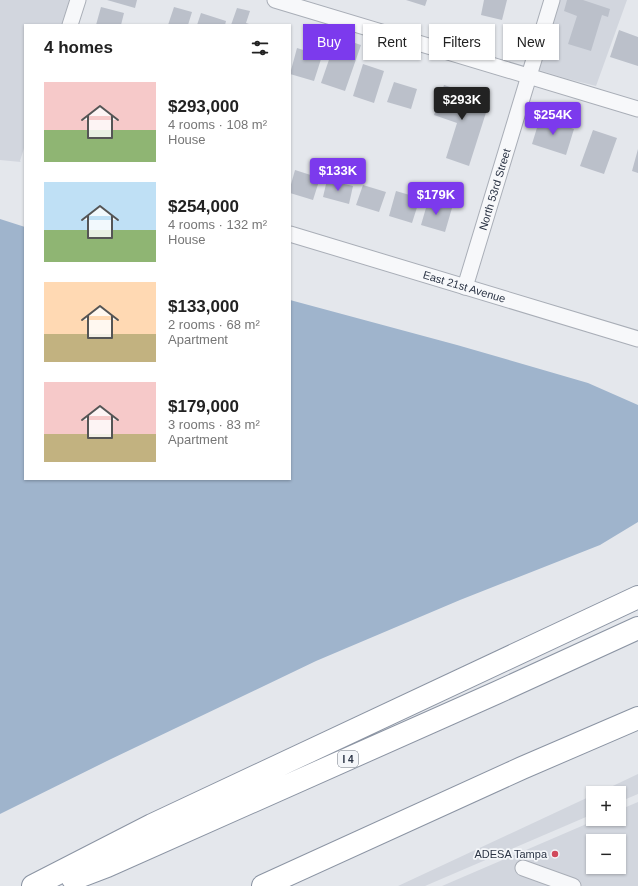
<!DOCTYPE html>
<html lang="en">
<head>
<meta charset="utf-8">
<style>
  body { margin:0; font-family:Arial,sans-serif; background:#f6f6f6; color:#222; height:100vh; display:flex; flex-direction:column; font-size:15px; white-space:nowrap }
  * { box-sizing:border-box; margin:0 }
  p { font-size:13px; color:#767676 }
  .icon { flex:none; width:22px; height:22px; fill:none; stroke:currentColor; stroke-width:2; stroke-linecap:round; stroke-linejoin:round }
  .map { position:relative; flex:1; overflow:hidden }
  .drawer { position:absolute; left:24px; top:24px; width:267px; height:456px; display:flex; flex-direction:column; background:#fff; border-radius:0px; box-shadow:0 1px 3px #0004 }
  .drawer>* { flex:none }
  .banner { position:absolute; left:303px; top:24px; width:275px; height:36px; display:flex; gap:8px }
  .buttons { position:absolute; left:586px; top:786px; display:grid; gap:8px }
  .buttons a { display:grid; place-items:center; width:40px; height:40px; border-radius:0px; background:#fff; box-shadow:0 1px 3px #0004; font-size:20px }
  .price { position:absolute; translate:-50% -34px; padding:0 9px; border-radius:4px; background:#7c3aed; color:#fff; font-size:13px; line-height:26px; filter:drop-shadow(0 1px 2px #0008) }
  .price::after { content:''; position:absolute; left:50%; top:24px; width:12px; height:9px; margin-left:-6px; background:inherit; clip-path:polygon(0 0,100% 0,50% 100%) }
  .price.active { background:#222; color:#fff }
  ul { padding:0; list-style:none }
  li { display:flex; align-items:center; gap:12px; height:100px; padding:0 20px }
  li span { display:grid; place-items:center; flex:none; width:112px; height:80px; border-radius:0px; color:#555 }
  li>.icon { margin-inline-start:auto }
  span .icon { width:48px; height:48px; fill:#fffc; stroke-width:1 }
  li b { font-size:17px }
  h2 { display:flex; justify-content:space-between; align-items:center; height:48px; padding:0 20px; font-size:17px }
  .chip { padding:0 14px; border-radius:0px; background:#fff; box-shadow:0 1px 3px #0004; font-size:14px; line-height:36px }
  .chip.active { background:#7c3aed; color:#fff }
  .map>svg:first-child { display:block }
  .built { fill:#d2d6de; fill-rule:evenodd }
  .water { fill:#9fb4cc }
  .building { fill:#bbc0ca }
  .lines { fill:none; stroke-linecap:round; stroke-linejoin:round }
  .minor-casing { stroke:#a9aeb7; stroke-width:17 }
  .highway-casing { stroke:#8b94a3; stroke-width:24 }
  .minor { stroke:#f7f8fa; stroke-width:15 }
  .highway { stroke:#fff; stroke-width:22 }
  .poi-dot { fill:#d1495b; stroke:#f4f6f9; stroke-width:1.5 }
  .labels { text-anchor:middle; stroke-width:3.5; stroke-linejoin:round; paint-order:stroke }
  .shield { fill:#f4f6f9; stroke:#676e7b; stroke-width:1 }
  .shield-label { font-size:10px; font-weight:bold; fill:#2b3445 }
  .street-label { font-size:11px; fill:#2b3445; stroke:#f4f6f9 }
  .poi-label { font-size:11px; fill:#2b3445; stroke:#f4f6f9; text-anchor:end }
</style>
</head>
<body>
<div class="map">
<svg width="638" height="886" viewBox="0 0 638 886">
  <rect width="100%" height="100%" fill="#e4e7ec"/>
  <path class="built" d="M 0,0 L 70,0 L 62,25 L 25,25 L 25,145 L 20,161 L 21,162 L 0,160 Z
    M 560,0 L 627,0 L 596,86 L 568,79 L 539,70 Z
    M 638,774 L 638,794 L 619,802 L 619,793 L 598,793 Z
    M 593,795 L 593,814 L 425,886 L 398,886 Z
    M 638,802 L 638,886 L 442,886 L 598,819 L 619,819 L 619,810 ZM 593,841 L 619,841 L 619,867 L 593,867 Z"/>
  <path class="water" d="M 0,219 L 25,227 L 25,479 L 290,479 L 290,300 L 457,345 L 588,383 L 638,405 L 638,522 L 600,545 L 460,600 L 316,661 L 109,760 L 0,814 Z"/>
  <path class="building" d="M 107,0 L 137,0 L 135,8 Z
    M 406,0 L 427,0 L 425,6 Z
    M 484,0 L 507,0 L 502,20 L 481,15 Z
    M 567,0 L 583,0 L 610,9 L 608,17 L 602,15 L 591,51 L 568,44 L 577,16 L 564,11 Z
    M 101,7 L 124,13 L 121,25 L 96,25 Z
    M 174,7 L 192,12 L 188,25 L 168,25 Z
    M 237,8 L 250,11 L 246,23 L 252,25 L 231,25 Z
    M 201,13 L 226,21 L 225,25 L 197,25 Z
    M 619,30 L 638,37 L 638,66 L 610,57 Z
    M 349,41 L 361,45 L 345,91 L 321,83 L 333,48 L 345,52 Z
    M 297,48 L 322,56 L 314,81 L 290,74 Z
    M 363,64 L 384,71 L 374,103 L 353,96 Z
    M 394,82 L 417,89 L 411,109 L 387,102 Z
    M 444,85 L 490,100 L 469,166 L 446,158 L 457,123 L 434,115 Z
    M 540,118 L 574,129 L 566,155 L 532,144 Z
    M 593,130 L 617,138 L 604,174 L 580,166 Z
    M 638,149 L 638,173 L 632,171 Z
    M 295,170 L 320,178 L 313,200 L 290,193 L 290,188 Z
    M 327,180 L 353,186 L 349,204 L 323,197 Z
    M 363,185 L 386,192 L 379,212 L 356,205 Z
    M 396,191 L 420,198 L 412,223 L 389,216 Z
    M 428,201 L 452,208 L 445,232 L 421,225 Z"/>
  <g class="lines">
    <g class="minor-casing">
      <g id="minor">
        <path d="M 275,0 L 638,109"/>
        <path d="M 70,25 L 78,0"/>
        <path id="s1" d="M 290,234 L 638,339"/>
        <path id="s2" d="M 465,287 L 552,0"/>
        <path d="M 523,868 L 573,886"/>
      </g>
    </g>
    <g class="highway-casing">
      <path id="highway" d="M 73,879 L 107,866 L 496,693 L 638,628
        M 33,886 L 152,825 L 638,597
        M 263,886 L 522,768 L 638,718"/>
    </g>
    <use href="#minor" class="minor"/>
    <use href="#highway" class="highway"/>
  </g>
  <circle class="poi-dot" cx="555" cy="854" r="4"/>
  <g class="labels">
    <rect class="shield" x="338" y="751" width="20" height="16" rx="3"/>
    <g class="shield-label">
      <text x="348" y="763">I 4</text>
    </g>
    <g class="street-label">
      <text dy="4" stroke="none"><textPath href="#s2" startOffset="102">North 53rd Street</textPath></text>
      <text dy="4" stroke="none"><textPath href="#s1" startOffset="182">East 21st Avenue</textPath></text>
    </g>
    <g class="poi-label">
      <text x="547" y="858">ADESA Tampa</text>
    </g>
  </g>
</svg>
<div class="buttons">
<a>+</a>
<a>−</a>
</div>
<b class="price active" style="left:462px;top:121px">$293K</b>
<b class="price" style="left:553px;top:136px">$254K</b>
<b class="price" style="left:338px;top:192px">$133K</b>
<b class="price" style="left:436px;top:216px">$179K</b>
<div class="banner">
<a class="chip active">Buy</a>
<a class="chip">Rent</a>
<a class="chip">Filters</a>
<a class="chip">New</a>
</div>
<section class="drawer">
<h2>4 homes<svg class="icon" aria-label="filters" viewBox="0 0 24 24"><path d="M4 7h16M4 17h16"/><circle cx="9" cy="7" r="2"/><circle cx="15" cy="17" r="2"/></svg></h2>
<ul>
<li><span style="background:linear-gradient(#f6c9c9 60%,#8fb573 0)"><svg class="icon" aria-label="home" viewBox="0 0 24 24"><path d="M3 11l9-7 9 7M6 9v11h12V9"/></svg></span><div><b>$293,000</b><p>4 rooms · 108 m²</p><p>House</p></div></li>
<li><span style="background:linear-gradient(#bfe0f5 60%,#8fb573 0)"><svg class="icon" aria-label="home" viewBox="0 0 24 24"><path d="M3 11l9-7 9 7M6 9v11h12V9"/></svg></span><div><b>$254,000</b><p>4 rooms · 132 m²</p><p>House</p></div></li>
<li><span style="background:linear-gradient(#ffd9b3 65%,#c2b280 0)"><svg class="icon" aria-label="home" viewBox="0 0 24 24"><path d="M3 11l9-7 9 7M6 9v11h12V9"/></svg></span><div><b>$133,000</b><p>2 rooms · 68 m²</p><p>Apartment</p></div></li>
<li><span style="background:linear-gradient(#f6c9c9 65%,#c2b280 0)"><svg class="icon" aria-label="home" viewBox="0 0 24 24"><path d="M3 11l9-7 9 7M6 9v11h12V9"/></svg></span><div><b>$179,000</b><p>3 rooms · 83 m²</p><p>Apartment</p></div></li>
</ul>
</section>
</div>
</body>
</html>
